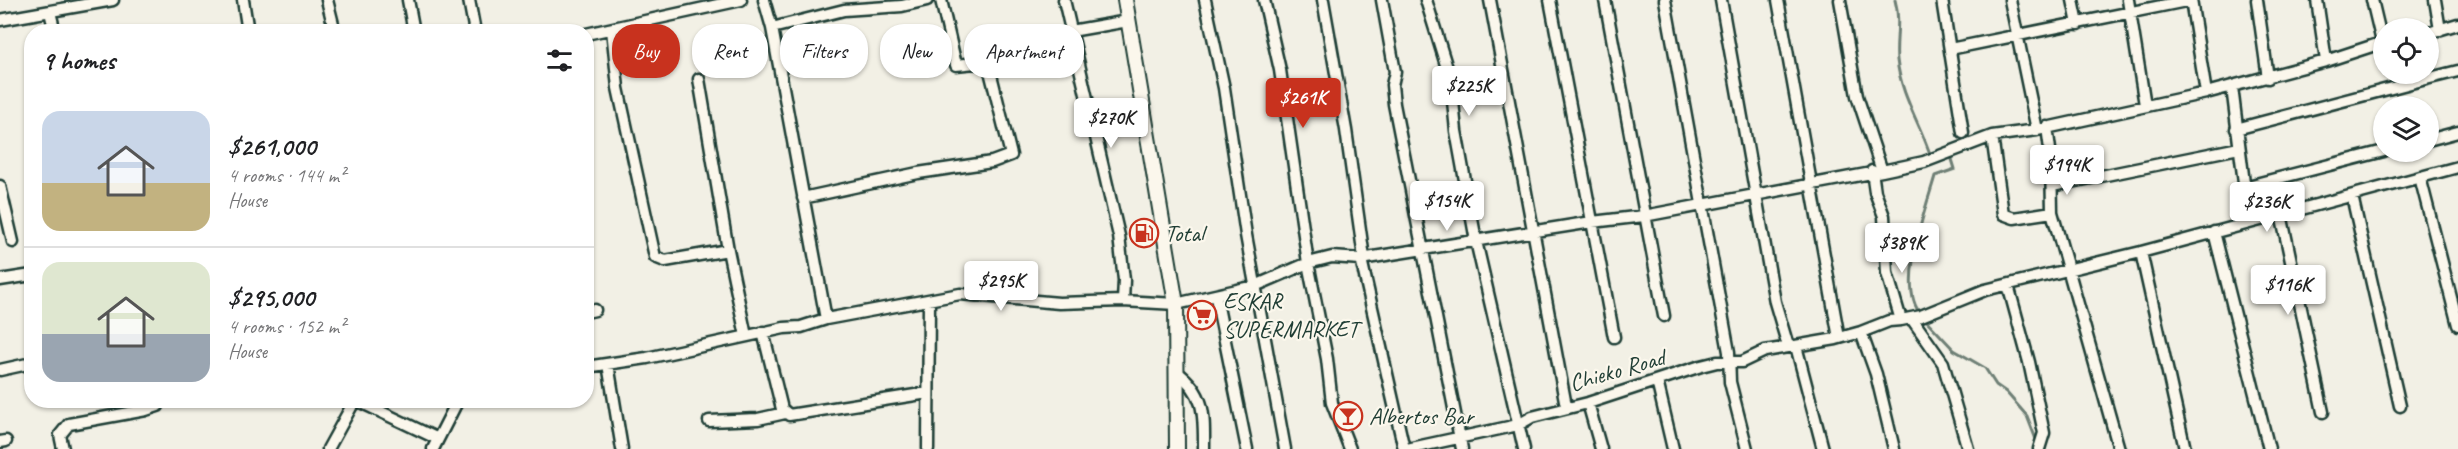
<!DOCTYPE html>
<html lang="en">
<head>
<meta charset="utf-8">
<style>
  body { margin:0; font-family:Caveat,sans-serif; background:#f6f6f6; color:#202124; height:100vh; display:flex; flex-direction:column; font-size:22px; white-space:nowrap }
  * { box-sizing:border-box; margin:0 }
  p { font-size:20px; color:#757577 }
  .icon { flex:none; width:33px; height:33px; fill:none; stroke:currentColor; stroke-width:2; stroke-linecap:round; stroke-linejoin:round }
  .map { position:relative; flex:1; overflow:hidden }
  .sheet { position:absolute; left:24px; top:24px; width:570px; height:384px; display:flex; flex-direction:column; background:#fff; border-radius:24px; box-shadow:0 2px 4px #0004 }
  .sheet>* { flex:none }
  .guide { position:absolute; left:612px; top:24px; width:570px; height:54px; display:flex; gap:12px }
  .buttons { position:absolute; left:2373px; top:18px; display:grid; gap:12px }
  .buttons a { display:grid; place-items:center; width:66px; height:66px; border-radius:50%; background:#fff; box-shadow:0 2px 4px #0004; font-size:30px }
  .price { position:absolute; translate:-50% -51px; padding:0 14px; border-radius:6px; background:#fff; color:#222; font-size:20px; line-height:39px; filter:drop-shadow(0 2px 3px #0008) }
  .price::after { content:''; position:absolute; left:50%; top:36px; width:18px; height:14px; margin-left:-9px; background:inherit; clip-path:polygon(0 0,100% 0,50% 100%) }
  .price.active { background:#c8321e; color:#fff }
  ul { padding:0; list-style:none }
  li { display:flex; align-items:center; gap:18px; height:150px; padding:0 18px }
  li+li { border-top:2px solid #e0e0e0 }
  li span { display:grid; place-items:center; flex:none; width:168px; height:120px; border-radius:18px; color:#555 }
  li>.icon { margin-inline-start:auto }
  span .icon { width:72px; height:72px; fill:#fffc; stroke-width:1 }
  li b { font-size:26px }
  h2 { display:flex; justify-content:space-between; align-items:center; height:72px; padding:0 18px; font-size:26px }
  .pill { padding:0 21px; border-radius:24px; background:#fff; box-shadow:0 2px 4px #0004; font-size:21px; line-height:54px }
  .pill.active { background:#c8321e; color:#fff }
  .map>svg:first-child { display:block }
  .lines { fill:none; stroke-linecap:round; stroke-linejoin:round }
  .stream { stroke:#6e7f75; stroke-width:3 }
  .minor-casing { stroke:#1f3d34; stroke-width:15 }
  .secondary-casing { stroke:#1f3d34; stroke-width:18 }
  .minor { stroke:#fbf7ec; stroke-width:10 }
  .secondary { stroke:#fbf7ec; stroke-width:14 }
  .labels { text-anchor:middle; stroke-width:4.5; stroke-linejoin:round; paint-order:stroke }
  .poi-label { font-size:24px; fill:#1f3d34; stroke:#fbf7ec; text-anchor:start }
  .street-label { font-size:24px; fill:#1f3d34; stroke:#fbf7ec }
</style>
</head>
<body>
<div class="map">
<svg width="2458" height="449" viewBox="0 0 2458 449">
  <rect width="100%" height="100%" fill="#f2f0e5"/>
  <filter id="ink" filterUnits="userSpaceOnUse"><feTurbulence type="fractalNoise" baseFrequency=".0167" numOctaves="2"/><feDisplacementMap in="SourceGraphic" scale="12" xChannelSelector="R" yChannelSelector="G"/><feConvolveMatrix kernelMatrix="1 2 1 2 8 2 1 2 1" color-interpolation-filters="sRGB"/></filter>
  <g filter="url(#ink)">
    <g class="lines">
      <path class="stream" d="M 1895,0 C 1901,21 1895,40 1897,60 C 1901,96 1921,125 1931,157
        M 1921,314 C 1896,288 1926,208 1935,176 L 1955,169 L 1951,156
        M 1925,319 L 1954,350 L 1985,368 L 1996,385 L 2006,392 L 2027,416 L 2037,442"/>
      <g class="minor-casing">
        <path id="minor" d="M 243,0 L 248,32
          M 327,0 L 335,32
          M 408,0 L 414,32
          M 469,0 L 475,32
          M 764,0 L 772,28 L 826,319
          M 1064,0 L 1119,236 L 1124,280 L 1123,301
          M 1205,0 L 1224,88 L 1246,235 L 1285,449
          M 1264,0 L 1280,70 L 1308,263 L 1327,359 L 1332,403 L 1350,449
          M 1323,0 L 1346,130 L 1364,258
          M 1382,0 L 1395,72 L 1392,85 L 1394,104 L 1462,449
          M 1426,0 L 1451,81 L 1456,131 L 1476,241 L 1524,449
          M 1490,0 L 1566,406
          M 1550,0 L 1614,337
          M 1605,0 L 1664,316
          M 1665,0 L 1729,352 L 1730,382 L 1747,449
          M 1721,0 L 1775,302 L 1788,346
          M 1778,0 L 1839,338
          M 1840,0 L 1857,96 L 1882,171
          M 1942,0 L 1963,133
          M 2010,0 L 2037,130
          M 2073,0 L 2078,24
          M 2128,0 L 2145,105
          M 2191,0 L 2206,93
          M 2257,0 L 2268,78
          M 2317,0 L 2326,61
          M 2372,0 L 2382,42
          M 2435,0 L 2440,30
          M 50,12 L 55,32
          M 0,20 L 113,0
          M 772,28 L 844,10 L 902,6 L 927,0
          M 612,29 L 618,88 L 655,257 L 665,261 L 728,250
          M 1071,31 L 1128,21
          M 2428,33 L 2458,24
          M 586,34 L 741,0
          M 1950,49 L 2191,0
          M 2424,74 L 2426,79 L 2458,71
          M 699,79 L 728,250 L 746,336
          M 2232,87 L 2249,223
          M 2047,127 L 2051,157 L 2052,212 L 2119,449
          M 2236,129 L 2426,79
          M 1992,136 L 2003,214 L 2014,218 L 2052,212
          M 2428,140 L 2458,132
          M 2420,177 L 2458,325
          M 0,186 L 13,242
          M 2052,186 L 2239,148
          M 2244,187 L 2384,151
          M 2352,196 L 2400,406
          M 803,198 L 918,173 L 992,162 L 1011,155 L 990,71 L 985,62 L 956,65 L 941,0
          M 2281,214 L 2323,412
          M 2214,232 L 2269,449
          M 2141,252 L 2185,449
          M 1361,259 L 1404,449
          M 0,280 L 32,275
          M 2008,285 L 2029,362 L 2044,433 L 2039,449
          M 1216,297 L 1247,449
          M 586,312 L 595,310
          M 1912,319 L 1943,363 L 1968,449
          M 1901,320 L 1921,316 L 1985,290 L 2141,252 L 2458,167
          M 763,332 L 782,409 L 789,415 L 928,393
          M 1861,332 L 1889,321 L 1901,320 L 1887,273 L 1884,216 L 1875,192 L 1872,171
          M 1796,346 L 1823,449
          M 608,364 L 622,449
          M 586,367 L 647,358 L 784,328 L 801,327 L 826,319 L 960,294 L 1059,303 L 1123,301 L 1176,304 L 1255,286 L 1308,263 L 1332,257 L 1361,259 L 1592,222 L 1644,216 L 1882,171 L 1924,162 L 1992,136 L 2037,130 L 2206,93 L 2326,61 L 2384,42
          M 0,370 L 32,363
          M 1177,372 C 1206,394 1204,415 1204,449
          M 1657,381 L 1673,449
          M 356,400 L 438,439
          M 1588,403 L 1601,449
          M 709,421 L 758,419 L 785,413
          M 0,442 L 6,441
          M 63,449 L 60,435 L 69,424 L 146,410 L 158,406 L 159,400
          M 328,449 L 355,400
          M 433,449 L 458,400
          M 928,449 L 929,300
          M 1407,449 L 1518,425 L 1532,417 L 1588,403 L 1701,366 L 1717,362 L 1742,362 L 1765,351 L 1836,339 L 1861,332 L 1876,374 L 1894,449"/>
      </g>
      <g class="secondary-casing">
        <path id="secondary" d="M 1125,0 L 1176,304 L 1177,449"/>
      </g>
      <use href="#minor" class="minor"/>
      <use href="#secondary" class="secondary"/>
    </g>
  </g>
  <defs>
    <g id="fuel-ring" transform="scale(1.5)"><circle r="9.5" fill="#fbf7ec" stroke="#c8321e" stroke-width="1.5"/><path d="M-5.5-6h7V0h2V4h1.3V-2.5L3-4.5l.8-.8L6-3V5H2.5V1h-1V6h-7ZM-4.2-4.7v3.2H.2V-4.7Z" fill="#c8321e"/></g>
    <g id="supermarket-ring" transform="scale(1.5)"><circle r="9.5" fill="#fbf7ec" stroke="#c8321e" stroke-width="1.5"/><path d="M-6-5.5h2.5l.6 2H6L4.5 2H-2.5L-4.4-4H-6ZM-1.5 3.2a1.3 1.3 0 1 0 .1 0ZM3 3.2a1.3 1.3 0 1 0 .1 0Z" fill="#c8321e"/></g>
    <g id="bar-ring" transform="scale(1.5)"><circle r="9.5" fill="#fbf7ec" stroke="#c8321e" stroke-width="1.5"/><path d="M-6-5H6L.8 .8V4.5H3.5V6h-7V4.5H-.8V.8Z" fill="#c8321e"/></g>
  </defs>
  <g fill-rule="evenodd">
    <use href="#fuel-ring" x="1144" y="233"/>
    <use href="#supermarket-ring" x="1202" y="315"/>
    <use href="#bar-ring" x="1348" y="416"/>
  </g>
  <g class="labels">
    <g class="poi-label">
      <text x="1165" y="241">Total</text>
      <text x="1223" y="309">ESKAR<tspan x="1223" dy="28">SUPERMARKET</tspan></text>
      <text x="1369" y="424">Albertos Bar</text>
    </g>
    <g class="street-label">
      <text transform="translate(1617 370) rotate(-16)" y="8">Chieko Road</text>
    </g>
  </g>
</svg>
<div class="buttons">
<a><svg class="icon" aria-label="locate" viewBox="0 0 24 24"><circle cx="12" cy="12" r="6"/><path d="M12 2v4M12 18v4M2 12h4M18 12h4"/></svg></a>
<a><svg class="icon" aria-label="layers" viewBox="0 0 24 24"><path d="M12 4l9 5-9 5-9-5zM3 14l9 5 9-5"/></svg></a>
</div>
<b class="price" style="left:1469px;top:117px">$225K</b>
<b class="price active" style="left:1303px;top:129px">$261K</b>
<b class="price" style="left:1111px;top:149px">$270K</b>
<b class="price" style="left:2067px;top:196px">$194K</b>
<b class="price" style="left:1447px;top:232px">$154K</b>
<b class="price" style="left:2267px;top:233px">$236K</b>
<b class="price" style="left:1902px;top:274px">$389K</b>
<b class="price" style="left:1001px;top:312px">$295K</b>
<b class="price" style="left:2288px;top:316px">$116K</b>
<div class="guide">
<a class="pill active">Buy</a>
<a class="pill">Rent</a>
<a class="pill">Filters</a>
<a class="pill">New</a>
<a class="pill">Apartment</a>
</div>
<section class="sheet">
<h2>9 homes<svg class="icon" aria-label="filters" viewBox="0 0 24 24"><path d="M4 7h16M4 17h16"/><circle cx="9" cy="7" r="2"/><circle cx="15" cy="17" r="2"/></svg></h2>
<ul>
<li><span style="background:linear-gradient(#c9d6e8 60%,#c2b280 0)"><svg class="icon" aria-label="home" viewBox="0 0 24 24"><path d="M3 11l9-7 9 7M6 9v11h12V9"/></svg></span><div><b>$261,000</b><p>4 rooms · 144 m²</p><p>House</p></div></li>
<li><span style="background:linear-gradient(#dfe7d0 60%,#9aa5b1 0)"><svg class="icon" aria-label="home" viewBox="0 0 24 24"><path d="M3 11l9-7 9 7M6 9v11h12V9"/></svg></span><div><b>$295,000</b><p>4 rooms · 152 m²</p><p>House</p></div></li>
</ul>
</section>
</div>
</body>
</html>
